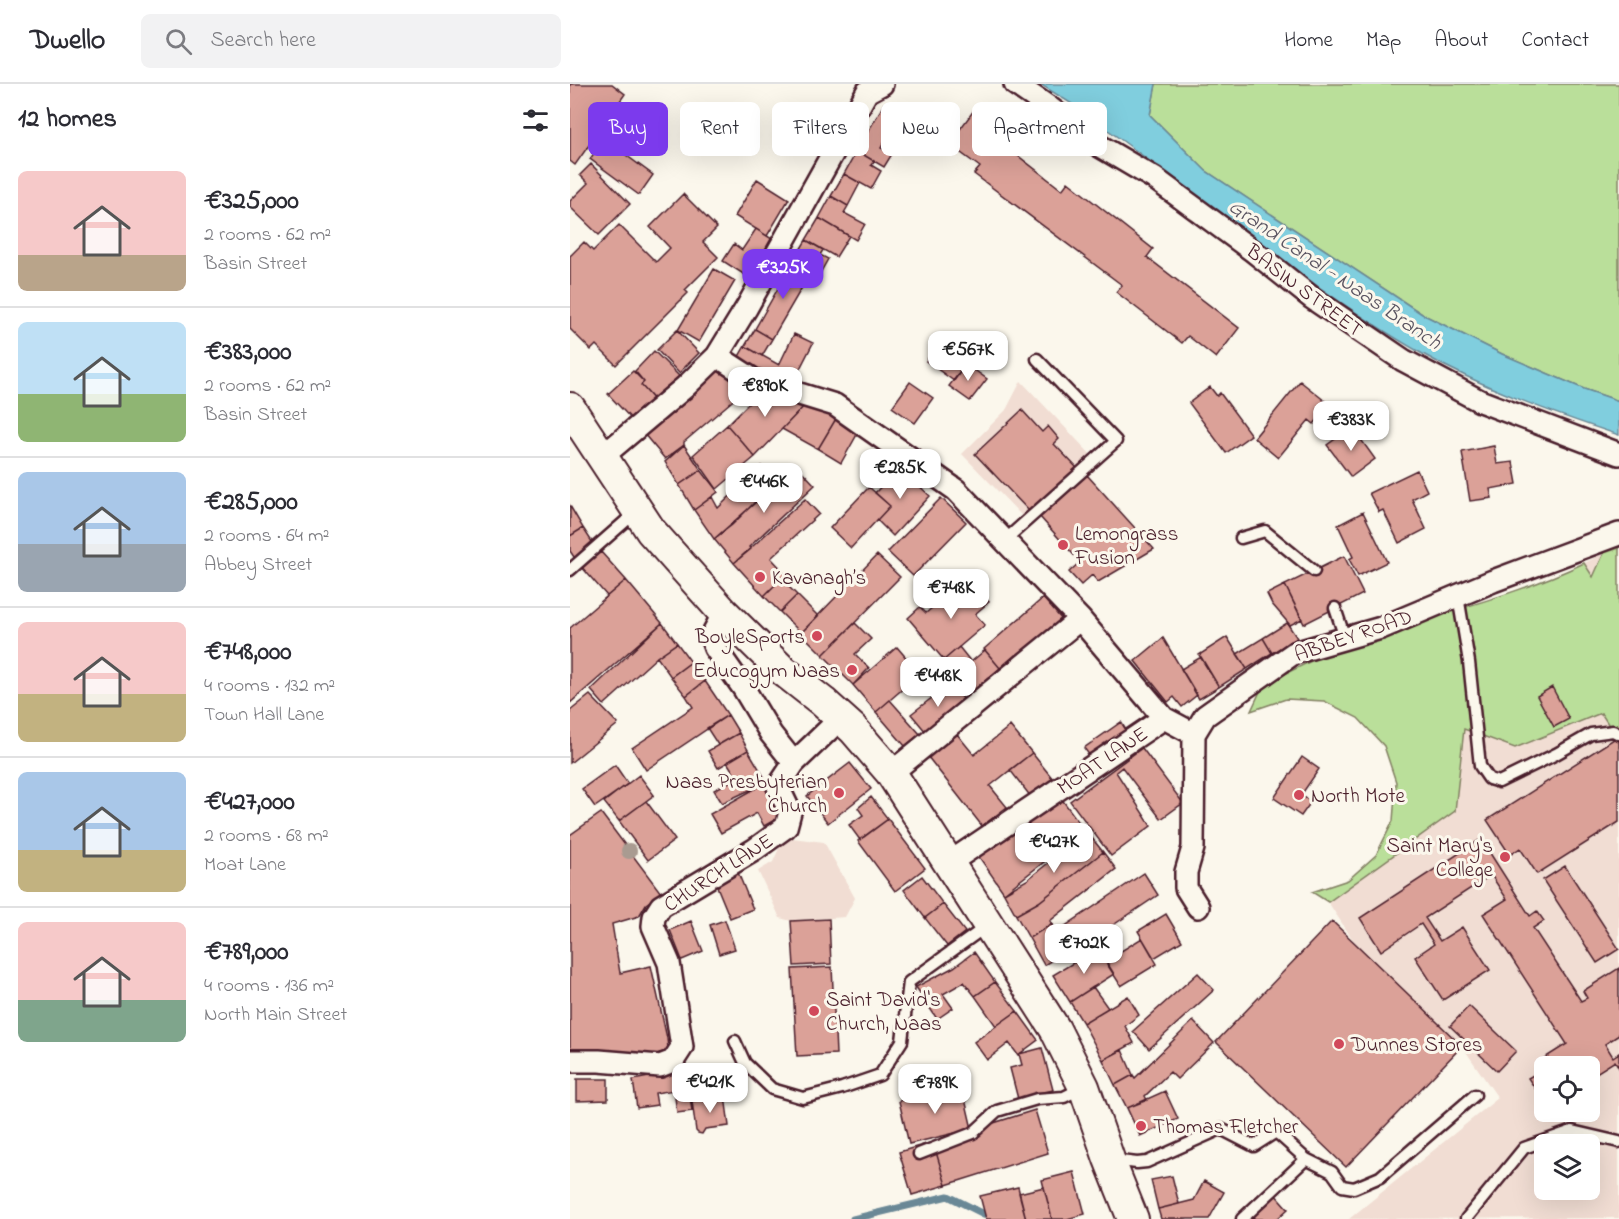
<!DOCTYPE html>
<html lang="en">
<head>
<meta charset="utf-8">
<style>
  body { margin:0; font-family:"Indie Flower",sans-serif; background:#f2f2f3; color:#2b2b33; height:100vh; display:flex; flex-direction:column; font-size:22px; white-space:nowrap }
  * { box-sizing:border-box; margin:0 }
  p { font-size:20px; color:#7c7c81 }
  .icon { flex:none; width:33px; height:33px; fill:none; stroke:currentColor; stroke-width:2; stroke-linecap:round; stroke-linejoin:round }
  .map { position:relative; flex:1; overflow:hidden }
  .sheet { display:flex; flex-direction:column; background:#fff; width:570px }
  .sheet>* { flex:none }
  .banner { position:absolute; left:18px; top:18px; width:570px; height:54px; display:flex; gap:12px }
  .buttons { position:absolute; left:964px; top:972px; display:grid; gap:12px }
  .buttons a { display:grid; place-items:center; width:66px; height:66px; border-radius:9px; background:#fff; box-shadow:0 6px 24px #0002; font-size:30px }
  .price { position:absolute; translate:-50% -51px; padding:0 14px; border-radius:12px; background:#fff; color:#222; font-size:20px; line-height:39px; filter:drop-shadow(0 2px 3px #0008) }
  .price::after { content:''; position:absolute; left:50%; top:36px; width:18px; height:14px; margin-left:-9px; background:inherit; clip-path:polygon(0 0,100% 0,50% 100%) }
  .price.selected { background:#7c3aed; color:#fff }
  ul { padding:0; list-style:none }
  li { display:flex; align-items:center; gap:18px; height:150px; padding:0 18px }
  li+li { border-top:2px solid #e1e1e2 }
  li span { display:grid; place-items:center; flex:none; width:168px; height:120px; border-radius:9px; color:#555 }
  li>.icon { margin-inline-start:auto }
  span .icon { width:72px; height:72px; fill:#fffc; stroke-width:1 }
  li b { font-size:26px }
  h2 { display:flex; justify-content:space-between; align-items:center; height:72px; padding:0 18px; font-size:26px }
  .chip { padding:0 21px; border-radius:9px; background:#fff; box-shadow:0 6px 24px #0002; font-size:21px; line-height:54px }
  .chip.selected { background:#7c3aed; color:#fff }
  header { display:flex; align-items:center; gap:36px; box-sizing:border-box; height:84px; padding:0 30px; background:#fff; border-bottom:2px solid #e1e1e2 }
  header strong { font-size:28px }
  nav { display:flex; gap:33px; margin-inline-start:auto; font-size:21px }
  .search { width:420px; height:54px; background:#f2f2f3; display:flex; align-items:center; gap:15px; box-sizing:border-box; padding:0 21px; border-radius:9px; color:#7c7c81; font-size:22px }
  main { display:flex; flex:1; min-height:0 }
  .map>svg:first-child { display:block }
  .built { fill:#f1ddd3; fill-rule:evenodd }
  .green { fill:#badf9a; stroke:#827f62; stroke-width:1.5 }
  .water { fill:#80cede; stroke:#6a8896; stroke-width:1.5 }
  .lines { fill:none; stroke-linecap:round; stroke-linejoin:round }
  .stream { stroke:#6a8896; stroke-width:7 }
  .building { fill:#dba198; stroke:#4a1f2b; stroke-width:1.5 }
  .service-casing { stroke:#4a1f2b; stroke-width:15 }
  .minor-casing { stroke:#4a1f2b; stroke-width:26 }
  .secondary-casing { stroke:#4a1f2b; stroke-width:34 }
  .service { stroke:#fbf7ec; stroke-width:10 }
  .minor { stroke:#fbf7ec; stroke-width:21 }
  .secondary { stroke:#fbf7ec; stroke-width:30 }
  .tree { fill:#a99b91 }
  .poi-dot { fill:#d1495b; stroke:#fbf7ec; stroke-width:2 }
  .labels { text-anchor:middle; stroke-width:6; stroke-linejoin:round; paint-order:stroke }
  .street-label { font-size:21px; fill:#4a1f2b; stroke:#fbf7ec }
  .poi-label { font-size:21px; fill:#4a1f2b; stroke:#fbf7ec; text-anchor:start }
  .water-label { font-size:22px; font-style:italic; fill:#5a5461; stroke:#fbf7ec }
</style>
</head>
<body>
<header>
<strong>Dwello</strong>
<div class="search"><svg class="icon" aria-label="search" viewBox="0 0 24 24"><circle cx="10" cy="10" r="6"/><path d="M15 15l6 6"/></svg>Search here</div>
<nav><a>Home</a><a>Map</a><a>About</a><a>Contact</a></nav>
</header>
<main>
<section class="sheet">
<h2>12 homes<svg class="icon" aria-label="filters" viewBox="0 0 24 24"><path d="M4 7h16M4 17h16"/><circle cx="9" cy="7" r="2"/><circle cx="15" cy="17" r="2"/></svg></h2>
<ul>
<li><span style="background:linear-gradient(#f6c9c9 70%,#b9a48a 0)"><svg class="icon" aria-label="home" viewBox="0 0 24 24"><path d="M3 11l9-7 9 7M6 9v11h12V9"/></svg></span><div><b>€325,000</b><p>2 rooms · 62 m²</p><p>Basin Street</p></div></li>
<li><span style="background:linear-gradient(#bfe0f5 60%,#8fb573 0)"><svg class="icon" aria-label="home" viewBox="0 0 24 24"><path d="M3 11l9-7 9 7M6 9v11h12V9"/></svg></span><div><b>€383,000</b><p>2 rooms · 62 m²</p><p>Basin Street</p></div></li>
<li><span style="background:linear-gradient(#a9c7e8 60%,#9aa5b1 0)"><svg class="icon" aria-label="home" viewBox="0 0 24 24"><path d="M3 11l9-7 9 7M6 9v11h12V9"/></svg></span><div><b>€285,000</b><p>2 rooms · 64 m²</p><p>Abbey Street</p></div></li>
<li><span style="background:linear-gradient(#f6c9c9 60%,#c2b280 0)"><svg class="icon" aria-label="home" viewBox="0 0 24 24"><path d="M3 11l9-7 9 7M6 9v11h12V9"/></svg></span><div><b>€748,000</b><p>4 rooms · 132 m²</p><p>Town Hall Lane</p></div></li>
<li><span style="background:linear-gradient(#a9c7e8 65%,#c2b280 0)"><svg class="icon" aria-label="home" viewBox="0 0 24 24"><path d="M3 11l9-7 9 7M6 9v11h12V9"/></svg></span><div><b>€427,000</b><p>2 rooms · 68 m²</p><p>Moat Lane</p></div></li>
<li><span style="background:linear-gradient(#f6c9c9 65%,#7fa58c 0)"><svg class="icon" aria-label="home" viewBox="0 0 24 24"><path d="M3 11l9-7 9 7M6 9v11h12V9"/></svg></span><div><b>€789,000</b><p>4 rooms · 136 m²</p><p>North Main Street</p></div></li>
</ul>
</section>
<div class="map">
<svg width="1049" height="1135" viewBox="0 0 1049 1135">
  <rect width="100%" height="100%" fill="#fbf7ec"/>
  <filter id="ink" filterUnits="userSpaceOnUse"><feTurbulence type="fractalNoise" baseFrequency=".0167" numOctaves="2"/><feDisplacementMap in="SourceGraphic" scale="12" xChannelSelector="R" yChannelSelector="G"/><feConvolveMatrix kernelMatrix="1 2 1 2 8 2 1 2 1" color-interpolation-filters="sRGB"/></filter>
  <g filter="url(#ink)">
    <path class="built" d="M 451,297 L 524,374 L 455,435 L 392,370 L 436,326 Z
      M 1034,469 L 1023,493 L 1049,604 L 1049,1134 L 779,1135 L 928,1014 L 892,962 L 785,859 L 758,818 L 885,727 L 888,526 L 934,512 L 991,491 ZM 975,982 L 1020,982 L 1020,1028 L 975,1028 ZM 975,1060 L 1020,1060 L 1020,1106 L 975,1106 Z
      M 214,753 L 254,758 L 285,814 L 275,833 L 221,837 L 210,834 L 188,787 L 203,778 Z"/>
    <path class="green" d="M 586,0 L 1049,0 L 1049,317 L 1014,305 L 932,270 L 852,230 L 636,87 L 580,31 Z
      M 1049,464 L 1049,657 L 1031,629 L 945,664 L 894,645 L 885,727 L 758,818 L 742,808 L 778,796 L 806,771 L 823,737 L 826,698 L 814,662 L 788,634 L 754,617 L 716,615 L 681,627 L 693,601 C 717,589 742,576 767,565 C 848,533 935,517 1014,479 L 1023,493 L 1034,469 Z"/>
    <path class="water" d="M 470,0 L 586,0 L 580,31 L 636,87 L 852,230 L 932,270 L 1014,305 L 1049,317 L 1049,351 C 982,329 913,304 851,269 C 776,226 707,173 639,121 C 595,88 551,56 507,23 Z"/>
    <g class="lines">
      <path class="stream" d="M 283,1135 L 378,1112 L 414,1130"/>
    </g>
    <path class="building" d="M 0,0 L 42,0 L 55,10 L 5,81 L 0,77 Z
      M 314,20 L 344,38 L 334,56 L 320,48 L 311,64 L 322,70 L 314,83 L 287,67 Z
      M 407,22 L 441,49 L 433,60 L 492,106 L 498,98 L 583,165 L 577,173 L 669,244 L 646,274 L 618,252 L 612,259 L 546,208 L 552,201 L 404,90 L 410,83 L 379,60 Z
      M 34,55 L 83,91 L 69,111 L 20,75 Z
      M 287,67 L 304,77 L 301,81 L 311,87 L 301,105 L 274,90 Z
      M 21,80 L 60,120 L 29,151 L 0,123 L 0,117 L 18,99 L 10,91 Z
      M 274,90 L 290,99 L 278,122 L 261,112 Z
      M 187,95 L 219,115 L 197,152 L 165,132 Z
      M 113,110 L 147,144 L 133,158 L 148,173 L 115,206 L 118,209 L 46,281 L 26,261 L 21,266 L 0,245 L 0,172 L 14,158 L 23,167 L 49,141 L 86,178 L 100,164 L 80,143 Z
      M 261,112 L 278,122 L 274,129 L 295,140 L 286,156 L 249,134 Z
      M 249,134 L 279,152 L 266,173 L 236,156 Z
      M 186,145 L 202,155 L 178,193 L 153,177 L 164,160 L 172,166 Z
      M 236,156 L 253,166 L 250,171 L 258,175 L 249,191 L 223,178 Z
      M 223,178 L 241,188 L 202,255 L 185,245 Z
      M 144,185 L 165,197 L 129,258 L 108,246 Z
      M 185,245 L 202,255 L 192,272 L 175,262 Z
      M 107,246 L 129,269 L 109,289 L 87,266 Z
      M 224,250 L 243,259 L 220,304 L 167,276 L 175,262 L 209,281 Z
      M 368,260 L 396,280 L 384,297 L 356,277 Z
      M 84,267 L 109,292 L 85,317 L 71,301 L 74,298 L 65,287 Z
      M 396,280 L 417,295 L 400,317 L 379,302 Z
      M 152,283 L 173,298 L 170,302 L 174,307 L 114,358 L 114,361 L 95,375 L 74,350 Z
      M 63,287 L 74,298 L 71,301 L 88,320 L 66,340 L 38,310 Z
      M 730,297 L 760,321 L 744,340 L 739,336 L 708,374 L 684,354 Z
      M 340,298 L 363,314 L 345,339 L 322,323 Z
      M 195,303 L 239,317 L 185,373 L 157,341 Z
      M 640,303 L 647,312 L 650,309 L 681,351 L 656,369 L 619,319 Z
      M 238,318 L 267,333 L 248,365 L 212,345 Z
      M 452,326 L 472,348 L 478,342 L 489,355 L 484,360 L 507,384 L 460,428 L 405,370 Z
      M 267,333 L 289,347 L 271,379 L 248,365 Z
      M 157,341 L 185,373 L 147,405 L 123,371 Z
      M 782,343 L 805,375 L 781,393 L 757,361 Z
      M 114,361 L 131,386 L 109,401 L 95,378 Z
      M 924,362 L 927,380 L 943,378 L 947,400 L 920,405 L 922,414 L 900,417 L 892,368 Z
      M 191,382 L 205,398 L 162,441 L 144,455 L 124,426 L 142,413 L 148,424 Z
      M 227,382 L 245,401 L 179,463 L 181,465 L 164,479 L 144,455 Z
      M 329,383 L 360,412 L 323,452 L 307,436 L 320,422 L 305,409 Z
      M 131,386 L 148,408 L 124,426 L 109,401 Z
      M 847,386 L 857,407 L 842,415 L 856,445 L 829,459 L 813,426 L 809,428 L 799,409 Z
      M 517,391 L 584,465 L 528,498 L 522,491 L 511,501 L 499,488 L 510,478 L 470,433 Z
      M 299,403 L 320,422 L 281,464 L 260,444 Z
      M 371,414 L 396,438 L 343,492 L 318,468 Z
      M 235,415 L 249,430 L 201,474 L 216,490 L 194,512 L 164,479 Z
      M 0,422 L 13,444 L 0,452 Z
      M 793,428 L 817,478 L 788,492 L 779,475 L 783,473 L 768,441 Z
      M 13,444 L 28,467 L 8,479 L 0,467 L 0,452 Z
      M 31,468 L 56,496 L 37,512 L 10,481 Z
      M 307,471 L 330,493 L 253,571 L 231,549 Z
      M 774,472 L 793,510 L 734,540 L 715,501 Z
      M 211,495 L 227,511 L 210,528 L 194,512 Z
      M 56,496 L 92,539 L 0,619 L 0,544 Z
      M 402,498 L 419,518 L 405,530 L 415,541 L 374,576 L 338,534 L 350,523 L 356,529 L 384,505 L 388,510 Z
      M 715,501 L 732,535 L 720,541 L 702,520 L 697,510 Z
      M 227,511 L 248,532 L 231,549 L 210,528 Z
      M 473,514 L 493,537 L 467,559 L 466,557 L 447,573 L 445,571 L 430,584 L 414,565 Z
      M 92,539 L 107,559 L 87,573 L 34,621 L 21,606 Z
      M 285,539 L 301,555 L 285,570 L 299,584 L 283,601 L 253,571 Z
      M 717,539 L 727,554 L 702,569 L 693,554 Z
      M 657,553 L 677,585 L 649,603 L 629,571 Z
      M 593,554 L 627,611 L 612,623 L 604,613 L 598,618 L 565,577 Z
      M 693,554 L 702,569 L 677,585 L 667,570 Z
      M 107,559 L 121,578 L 101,593 L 87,573 Z
      M 327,563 L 350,590 L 306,628 L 283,601 Z
      M 389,563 L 401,578 L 415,566 L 430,584 L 402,608 L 374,576 Z
      M 631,573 L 649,603 L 629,615 L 611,585 Z
      M 121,578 L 135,597 L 116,612 L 101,593 Z
      M 135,597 L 158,631 L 76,686 L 62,664 L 123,623 L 116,612 Z
      M 381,599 L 395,617 L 356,648 L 341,630 Z
      M 982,603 L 999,635 L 984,643 L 967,612 Z
      M 20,611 L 48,640 L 0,679 L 0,627 Z
      M 320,616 L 350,650 L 335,662 L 306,628 Z
      M 158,631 L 169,649 L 148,661 L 137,644 Z
      M 551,638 L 556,646 L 520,672 L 514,664 Z
      M 440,642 L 462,669 L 420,702 L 437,723 L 412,742 L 358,673 L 387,650 L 404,671 Z
      M 169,649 L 178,666 L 148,684 L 138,667 Z
      M 1047,653 L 1049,656 L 1049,738 L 967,790 L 950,764 L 940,771 L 917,736 Z
      M 572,664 L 613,719 L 591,735 L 552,683 L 546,688 L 581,742 L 541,772 L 500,717 Z
      M 178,666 L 197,698 L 152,719 L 144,706 L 167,694 L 157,678 Z
      M 462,669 L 483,695 L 461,713 L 440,686 Z
      M 732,673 L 749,685 L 731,711 L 741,718 L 731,732 L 704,714 Z
      M 280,679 L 301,705 L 258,739 L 237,712 Z
      M 45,681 L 58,700 L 25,723 L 12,705 Z
      M 69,691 L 84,711 L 49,737 L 34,718 Z
      M 197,698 L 215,730 L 194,742 L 187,729 L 151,749 L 140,730 Z
      M 488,710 L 513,744 L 480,769 L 455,736 Z
      M 301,713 L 318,735 L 290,756 L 279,741 L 293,731 L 288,724 Z
      M 76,717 L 105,756 L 78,776 L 49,737 Z
      M 31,729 L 91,809 L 76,820 L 69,832 L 42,840 L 50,889 L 81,882 L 97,954 L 98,965 L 88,973 L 0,974 L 0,751 Z
      M 318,735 L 355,784 L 325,807 L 288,757 Z
      M 455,736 L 479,774 L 434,809 L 407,770 Z
      M 517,748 L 533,768 L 469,818 L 446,831 L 434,809 L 457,796 Z
      M 911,755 L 960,832 L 967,827 L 974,837 L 963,844 L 1011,917 L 1017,914 L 1013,907 L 1049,884 L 1049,951 L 1035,960 L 1043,973 L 1049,969 L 1049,984 L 1045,977 L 1020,993 L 1020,982 L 977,982 L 973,975 L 997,960 L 913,830 L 937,815 L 921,791 L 855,834 L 870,857 L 892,843 L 920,886 L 873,916 L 845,873 L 864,860 L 851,840 L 811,867 L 790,834 Z
      M 533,768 L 546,785 L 480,837 L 482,840 L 459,854 L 446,831 L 469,818 Z
      M 995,782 L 1049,865 L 1027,879 L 973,796 Z
      M 167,786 L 183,825 L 160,834 L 146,800 Z
      M 574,789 L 588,811 L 503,868 L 488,847 Z
      M 352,792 L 373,820 L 355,834 L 334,806 Z
      M 373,820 L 395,848 L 377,862 L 355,834 Z
      M 596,830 L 612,857 L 584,874 L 568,847 Z
      M 259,835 L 261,880 L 224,882 L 221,837 Z
      M 155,836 L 165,865 L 149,870 L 140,841 Z
      M 121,837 L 133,867 L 112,876 L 100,846 Z
      M 762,837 L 892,962 L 776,1083 L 646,958 Z
      M 482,840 L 498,867 L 474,881 L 459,854 Z
      M 572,854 L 587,880 L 551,902 L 535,877 Z
      M 528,864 L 544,890 L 500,918 L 483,891 Z
      M 404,868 L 425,898 L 405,912 L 394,898 L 373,910 L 383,924 L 367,935 L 346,903 L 384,883 Z
      M 262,883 L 266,970 L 227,972 L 222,885 Z
      M 628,889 L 644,906 L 579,965 L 563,947 Z
      M 425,898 L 447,927 L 426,942 L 405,912 Z
      M 523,903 L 538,924 L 513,939 L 500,918 Z
      M 558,912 L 569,931 L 555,942 L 564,959 L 533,976 L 513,939 Z
      M 899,922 L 946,967 L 927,987 L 880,942 Z
      M 447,927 L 468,956 L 448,971 L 439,959 L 417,976 L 404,958 Z
      M 623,937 L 644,959 L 607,995 L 600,988 L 575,1012 L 577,1016 L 557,1024 L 545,1001 L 563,991 L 565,994 Z
      M 472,964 L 483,1006 L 448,1015 L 440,984 L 452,981 L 449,970 Z
      M 552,966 L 563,991 L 545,1001 L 533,976 Z
      M 975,984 L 975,1019 L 958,994 Z
      M 116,986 L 122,1027 L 107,1029 L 104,1006 L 85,1009 L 87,1021 L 67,1024 L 63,996 Z
      M 7,995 L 38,995 L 38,1016 L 7,1017 Z
      M 392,1002 L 402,1045 L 339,1060 L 329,1017 Z
      M 595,1007 L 608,1035 L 570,1052 L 557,1024 Z
      M 155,1012 L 159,1042 L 135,1045 L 132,1050 L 128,1049 L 126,1047 L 122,1017 Z
      M 465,1026 L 478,1069 L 376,1101 L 363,1058 Z
      M 363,1058 L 376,1101 L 342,1111 L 329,1068 Z
      M 504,1088 L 515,1130 L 497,1135 L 482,1135 L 472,1096 Z
      M 602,1092 L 609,1120 L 588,1125 L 581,1096 Z
      M 634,1097 L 654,1108 L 639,1135 L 591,1135 L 588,1125 L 624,1116 Z
      M 448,1103 L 456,1135 L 416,1135 L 410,1112 Z
      M 474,1103 L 482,1135 L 456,1135 L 449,1109 Z
      M 703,1108 L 718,1125 L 707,1135 L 673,1135 Z"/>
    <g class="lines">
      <g class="service-casing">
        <path id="service" d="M 671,454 L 695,447 L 744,487
          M 434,457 L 546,357 L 467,275
          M 0,486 L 66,428
          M 888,512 L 899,578 L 910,682 L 919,695 L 929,698 L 986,670 L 1021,650 L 1043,647 L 1049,650
          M 765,524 L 775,554
          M 165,957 L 175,979 L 202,1005 L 233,1014 L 272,1004 L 310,991 L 332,957 L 339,898 L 407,849 L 415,839
          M 349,1070 L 403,1049 L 427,1027 L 467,1015 L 494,1013 L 512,1004
          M 736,1075 L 762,1088 L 772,1102 L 784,1104 L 810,1093 L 905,1011
          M 542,1076 L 567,1079 L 577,1078 L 651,1045 L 684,1062 L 706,1048 L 736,1075 L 672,1135
          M 896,1135 L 954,1064 L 1002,1047 L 1049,1058"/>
      </g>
      <g class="minor-casing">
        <path id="minor" d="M 445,0 L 480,24 L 528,61 L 584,94 L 683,167 L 742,214 L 833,276 L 910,317 L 1049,370
          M 147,272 L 184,296 L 265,321 L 386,406 L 510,535 L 594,634 L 624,650 L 635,632 L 724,569 L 811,544 L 923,497 L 1049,450
          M 33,372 L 115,303 L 147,272 L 177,223 L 297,8 L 312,0
          M 154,529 L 141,553 L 145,564 L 174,605 L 201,650 L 224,679 L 271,634
          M 624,650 L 623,764 L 616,788 L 616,804 L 628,823
          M 321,689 L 510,535
          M 379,779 L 594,634
          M 0,977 L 29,977 L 90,982 L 103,977 L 112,963 L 99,879 L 83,842 L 84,833 L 91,822 L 184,766 L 216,743 L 220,728 L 208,703 L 224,679"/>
      </g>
      <g class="secondary-casing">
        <path id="secondary" d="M 0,324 L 81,447 L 154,529 L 211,585 L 253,618 L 283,645 L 321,689 L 485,945 L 514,1003 L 539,1075 L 563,1135"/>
      </g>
      <use href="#service" class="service"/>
      <use href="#minor" class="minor"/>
      <use href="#secondary" class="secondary"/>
    </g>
    <circle class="tree" cx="59" cy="767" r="8"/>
  </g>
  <g class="poi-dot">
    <circle cx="493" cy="461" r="6"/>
    <circle cx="190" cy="493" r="6"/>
    <circle cx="247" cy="552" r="6"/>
    <circle cx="282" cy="586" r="6"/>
    <circle cx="269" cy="709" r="6"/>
    <circle cx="729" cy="711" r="6"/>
    <circle cx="935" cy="773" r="6"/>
    <circle cx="244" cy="927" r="6"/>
    <circle cx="769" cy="960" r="6"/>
    <circle cx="571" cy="1042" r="6"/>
  </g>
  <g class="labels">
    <g class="street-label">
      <text transform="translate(735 206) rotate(37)" y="7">BASIN STREET</text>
      <text transform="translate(783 551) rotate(-19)" y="7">ABBEY ROAD</text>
      <text transform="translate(532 676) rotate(-34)" y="7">MOAT LANE</text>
      <text transform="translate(148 788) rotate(-33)" y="7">CHURCH LANE</text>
    </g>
    <g class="poi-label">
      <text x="505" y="456">Lemongrass<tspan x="505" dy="24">Fusion</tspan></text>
      <text x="202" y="500">Kavanagh’s</text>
      <text x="235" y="559" text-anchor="end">BoyleSports</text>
      <text x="270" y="593" text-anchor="end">Educogym Naas</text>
      <text x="257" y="704" text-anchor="end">Naas Presbyterian<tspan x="257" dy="24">Church</tspan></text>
      <text x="741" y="718">North Mote</text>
      <text x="923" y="768" text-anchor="end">Saint Mary's<tspan x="923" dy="24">College</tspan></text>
      <text x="256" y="922">Saint David's<tspan x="256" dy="24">Church, Naas</tspan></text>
      <text x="781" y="967">Dunnes Stores</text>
      <text x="583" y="1049">Thomas Fletcher</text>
    </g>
    <g class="water-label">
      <text transform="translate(766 189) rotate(34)" y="8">Grand Canal - Naas Branch</text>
    </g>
  </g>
</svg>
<div class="buttons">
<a><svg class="icon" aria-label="locate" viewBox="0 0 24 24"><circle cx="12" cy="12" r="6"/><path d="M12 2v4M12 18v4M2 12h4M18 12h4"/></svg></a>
<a><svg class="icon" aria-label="layers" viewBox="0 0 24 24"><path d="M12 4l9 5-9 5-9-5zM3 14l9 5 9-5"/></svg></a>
</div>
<b class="price selected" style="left:213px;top:216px">€325K</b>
<b class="price" style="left:398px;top:298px">€567K</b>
<b class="price" style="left:195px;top:334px">€890K</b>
<b class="price" style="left:781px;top:368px">€383K</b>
<b class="price" style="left:330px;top:416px">€285K</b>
<b class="price" style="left:194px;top:430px">€446K</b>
<b class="price" style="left:381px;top:536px">€748K</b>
<b class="price" style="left:368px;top:624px">€448K</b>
<b class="price" style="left:484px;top:790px">€427K</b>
<b class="price" style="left:514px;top:891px">€702K</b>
<b class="price" style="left:140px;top:1030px">€421K</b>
<b class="price" style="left:365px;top:1031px">€789K</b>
<div class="banner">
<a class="chip selected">Buy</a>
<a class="chip">Rent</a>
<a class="chip">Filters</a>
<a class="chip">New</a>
<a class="chip">Apartment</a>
</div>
</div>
</main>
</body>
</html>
